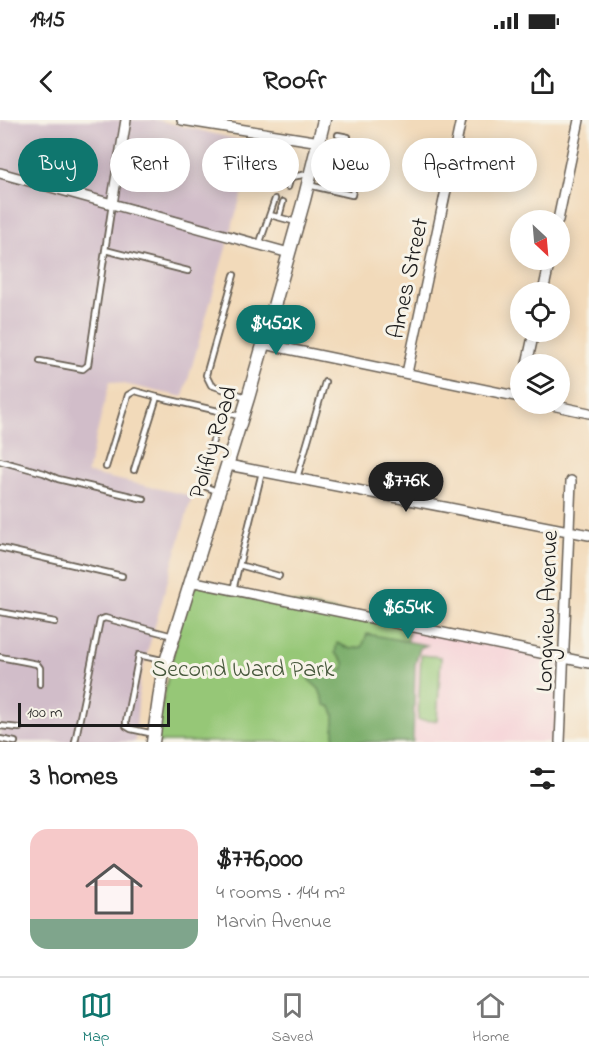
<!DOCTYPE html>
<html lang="en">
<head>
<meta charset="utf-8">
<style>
  body { margin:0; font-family:"Indie Flower",sans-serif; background:#f2f2f2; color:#222; height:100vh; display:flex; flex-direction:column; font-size:22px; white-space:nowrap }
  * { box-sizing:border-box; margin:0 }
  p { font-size:20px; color:#767676 }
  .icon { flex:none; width:33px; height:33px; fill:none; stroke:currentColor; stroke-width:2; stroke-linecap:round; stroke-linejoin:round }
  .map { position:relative; height:622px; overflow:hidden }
  .panel { display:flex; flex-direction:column; background:#fff; flex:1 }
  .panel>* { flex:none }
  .top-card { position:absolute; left:18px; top:18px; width:554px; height:54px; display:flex; gap:12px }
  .needle { width:39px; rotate:154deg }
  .fabs { position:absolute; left:510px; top:90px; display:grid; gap:12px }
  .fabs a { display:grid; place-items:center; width:60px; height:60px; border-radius:50%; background:#fff; box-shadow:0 3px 15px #0003; font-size:30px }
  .scale { position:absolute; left:18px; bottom:15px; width:152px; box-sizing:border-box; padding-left:6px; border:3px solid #1c1c1c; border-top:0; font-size:16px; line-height:21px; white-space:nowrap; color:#1c1c1c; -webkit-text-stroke:4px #f7f3e8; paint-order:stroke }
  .price { position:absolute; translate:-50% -51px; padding:0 14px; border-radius:21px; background:#0f766e; color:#fff; font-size:20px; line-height:39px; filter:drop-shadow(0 2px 3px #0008) }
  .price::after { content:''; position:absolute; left:50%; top:36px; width:18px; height:14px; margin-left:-9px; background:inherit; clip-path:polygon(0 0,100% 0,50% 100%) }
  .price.active { background:#222; color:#fff }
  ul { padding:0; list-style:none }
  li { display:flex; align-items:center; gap:18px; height:150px; padding:0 30px }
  li span { display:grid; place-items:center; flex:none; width:168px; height:120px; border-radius:18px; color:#555 }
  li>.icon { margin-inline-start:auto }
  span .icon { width:72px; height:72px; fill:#fffc; stroke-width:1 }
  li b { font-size:26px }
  h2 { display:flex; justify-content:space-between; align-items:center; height:72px; padding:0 30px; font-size:26px }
  .pill { padding:0 21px; border-radius:27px; background:#fff; box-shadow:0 3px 15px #0003; font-size:21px; line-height:54px }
  .pill.active { background:#0f766e; color:#fff }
  .status { display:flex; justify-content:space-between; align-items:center; height:42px; padding:0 30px; background:#fff; direction:ltr }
  .status svg { height:16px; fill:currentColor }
  header { display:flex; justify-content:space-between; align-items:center; height:78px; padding:0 30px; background:#fff; font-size:27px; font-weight:700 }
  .menu { display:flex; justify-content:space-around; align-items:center; height:84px; border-top:2px solid #e0e0e0; background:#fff; font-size:16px; color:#767676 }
  .menu a { display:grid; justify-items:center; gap:3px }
  .menu .active { color:#0f766e }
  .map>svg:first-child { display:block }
  .built { fill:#f6cfd6 }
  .industrial { fill:#d1bdc9 }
  .green { fill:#96c777; stroke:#59724a; stroke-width:1.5 }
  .forest { fill:#78ac68; stroke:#4a6442; stroke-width:1.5 }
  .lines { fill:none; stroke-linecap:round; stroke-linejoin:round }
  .lane-casing { stroke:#675e53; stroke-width:8 }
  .street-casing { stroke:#675e53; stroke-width:12 }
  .secondary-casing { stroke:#675e53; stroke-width:15 }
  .lane { stroke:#fff; stroke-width:4.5 }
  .street { stroke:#fff; stroke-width:9 }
  .secondary { stroke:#fff; stroke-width:12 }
  .labels { text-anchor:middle; stroke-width:6; stroke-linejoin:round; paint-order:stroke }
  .street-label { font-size:24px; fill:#1c1c1c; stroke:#f7f3e8 }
  .park-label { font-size:24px; fill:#47583c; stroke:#f7f3e8 }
</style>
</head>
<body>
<div class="status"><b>19:15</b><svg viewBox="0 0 49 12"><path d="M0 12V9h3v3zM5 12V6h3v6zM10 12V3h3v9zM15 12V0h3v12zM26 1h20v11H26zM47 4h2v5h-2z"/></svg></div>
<header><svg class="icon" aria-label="back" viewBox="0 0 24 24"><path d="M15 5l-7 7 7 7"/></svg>Roofr<svg class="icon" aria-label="share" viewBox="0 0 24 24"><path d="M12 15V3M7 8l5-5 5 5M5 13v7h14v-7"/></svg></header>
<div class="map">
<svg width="589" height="622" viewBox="0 0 589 622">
  <rect width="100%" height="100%" fill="#f7f3e8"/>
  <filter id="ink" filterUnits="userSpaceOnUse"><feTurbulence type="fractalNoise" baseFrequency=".0167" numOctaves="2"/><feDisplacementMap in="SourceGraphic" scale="12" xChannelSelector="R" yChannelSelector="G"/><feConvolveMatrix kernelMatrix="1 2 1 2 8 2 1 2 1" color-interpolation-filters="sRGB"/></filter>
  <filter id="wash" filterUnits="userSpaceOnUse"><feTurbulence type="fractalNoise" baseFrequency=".008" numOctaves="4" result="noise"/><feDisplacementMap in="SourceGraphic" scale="24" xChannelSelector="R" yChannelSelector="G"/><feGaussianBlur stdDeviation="1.35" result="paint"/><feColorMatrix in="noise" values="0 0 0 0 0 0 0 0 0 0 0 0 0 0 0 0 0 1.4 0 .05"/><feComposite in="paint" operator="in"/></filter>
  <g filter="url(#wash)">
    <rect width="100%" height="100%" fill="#f2daba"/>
    <path class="built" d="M 409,506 L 564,538 L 560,622 L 405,622 L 404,562 Z"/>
    <path class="industrial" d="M 0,0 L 157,0 L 256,24 L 183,277 L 110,261 L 87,353 L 192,376 L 140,558 L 135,622 L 0,622 Z"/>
    <path class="green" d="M 190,461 L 409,506 L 404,562 L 405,622 L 153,622 Z
      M 421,535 L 441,537 L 437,601 L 418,600 Z"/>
    <path class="forest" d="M 367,514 L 427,525 L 420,528 L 415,545 L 413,622 L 334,622 L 334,594 L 331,587 L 325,585 L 319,569 L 309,560 L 308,552 L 314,544 L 332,553 L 344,549 L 344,542 L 335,533 L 337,523 L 351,529 L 362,527 Z"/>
  </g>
  <g filter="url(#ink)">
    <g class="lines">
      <g class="lane-casing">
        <path id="lane" d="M 338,15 L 348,17
          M 333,44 L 342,46
          M 279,65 L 281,59 L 308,54
          M 308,65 L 352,75 L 355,60
          M 288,67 L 291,57
          M 270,95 L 296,102
          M 279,97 L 283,82
          M 259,125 L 275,79
          M 105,130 L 188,151
          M 234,155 L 206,255 L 211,265 L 246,277
          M 40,241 L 83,249 L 88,245 L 112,84
          M 0,341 L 44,353 L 58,359 L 144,379
          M 106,347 L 128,275 L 135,271 L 157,277
          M 134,350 L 157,277 L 240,296
          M 297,358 L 325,262
          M 219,372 L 204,366 L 203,353 L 222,292
          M 0,428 L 122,456
          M 239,445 L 279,456
          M 233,470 L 262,352
          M 0,492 L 55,502
          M 0,537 L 37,544 L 40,548 L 40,564
          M 0,606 L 19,608
          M 154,614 L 131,609 L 126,606 L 126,601 L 139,535 L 166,541
          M 0,619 L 15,622
          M 75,622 L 100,500 L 105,498 L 173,516"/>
      </g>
      <g class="street-casing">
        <path id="street" d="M 182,0 L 320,22
          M 0,53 L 289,133
          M 112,84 L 126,0
          M 558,100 L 579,0
          M 543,172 L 550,140
          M 264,224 L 520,277
          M 527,244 L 534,212
          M 407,253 L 461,0
          M 547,284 L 589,293
          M 228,345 L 589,415
          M 190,461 L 589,543
          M 560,622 L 571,361"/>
      </g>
      <g class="secondary-casing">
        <path id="secondary" d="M 153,622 L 163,551 L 248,278 L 304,80 L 324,0"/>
      </g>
      <use href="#lane" class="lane"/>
      <use href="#street" class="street"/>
      <use href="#secondary" class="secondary"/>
    </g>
  </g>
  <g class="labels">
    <g class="street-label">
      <text transform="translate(407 158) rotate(-78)" y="8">Ames Street</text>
      <text transform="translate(212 322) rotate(-73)" y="8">Polifly Road</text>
      <text transform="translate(546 491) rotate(-88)" y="8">Longview Avenue</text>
    </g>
    <g class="park-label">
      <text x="243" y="556">Second Ward Park</text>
    </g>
  </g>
</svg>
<div class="fabs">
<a><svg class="needle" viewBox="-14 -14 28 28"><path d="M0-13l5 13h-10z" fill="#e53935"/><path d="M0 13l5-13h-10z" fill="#767676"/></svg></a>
<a><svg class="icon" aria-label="locate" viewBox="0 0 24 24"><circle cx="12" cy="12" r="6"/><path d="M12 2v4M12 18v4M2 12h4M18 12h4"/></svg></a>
<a><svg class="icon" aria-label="layers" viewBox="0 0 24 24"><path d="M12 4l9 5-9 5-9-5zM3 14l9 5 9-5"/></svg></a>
</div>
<div class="scale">100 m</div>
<b class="price" style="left:276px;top:236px">$452K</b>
<b class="price active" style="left:406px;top:393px">$776K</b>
<b class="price" style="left:408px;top:520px">$654K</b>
<div class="top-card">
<a class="pill active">Buy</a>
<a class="pill">Rent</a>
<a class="pill">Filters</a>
<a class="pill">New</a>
<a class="pill">Apartment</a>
</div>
</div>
<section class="panel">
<h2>3 homes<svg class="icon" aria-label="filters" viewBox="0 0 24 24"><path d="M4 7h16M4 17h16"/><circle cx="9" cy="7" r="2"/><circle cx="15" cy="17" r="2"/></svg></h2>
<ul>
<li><span style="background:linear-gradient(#f6c9c9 75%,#7fa58c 0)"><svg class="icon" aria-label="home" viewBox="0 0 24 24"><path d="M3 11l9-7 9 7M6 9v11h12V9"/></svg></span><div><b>$776,000</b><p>4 rooms · 144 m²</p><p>Marvin Avenue</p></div></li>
</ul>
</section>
<nav class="menu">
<a class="active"><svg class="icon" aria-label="map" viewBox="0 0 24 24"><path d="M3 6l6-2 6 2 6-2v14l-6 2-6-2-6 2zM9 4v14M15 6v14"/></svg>Map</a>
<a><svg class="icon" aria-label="saved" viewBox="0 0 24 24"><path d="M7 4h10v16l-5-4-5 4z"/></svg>Saved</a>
<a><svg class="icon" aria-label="home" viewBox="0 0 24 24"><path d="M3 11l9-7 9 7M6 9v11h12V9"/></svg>Home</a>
</nav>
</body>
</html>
